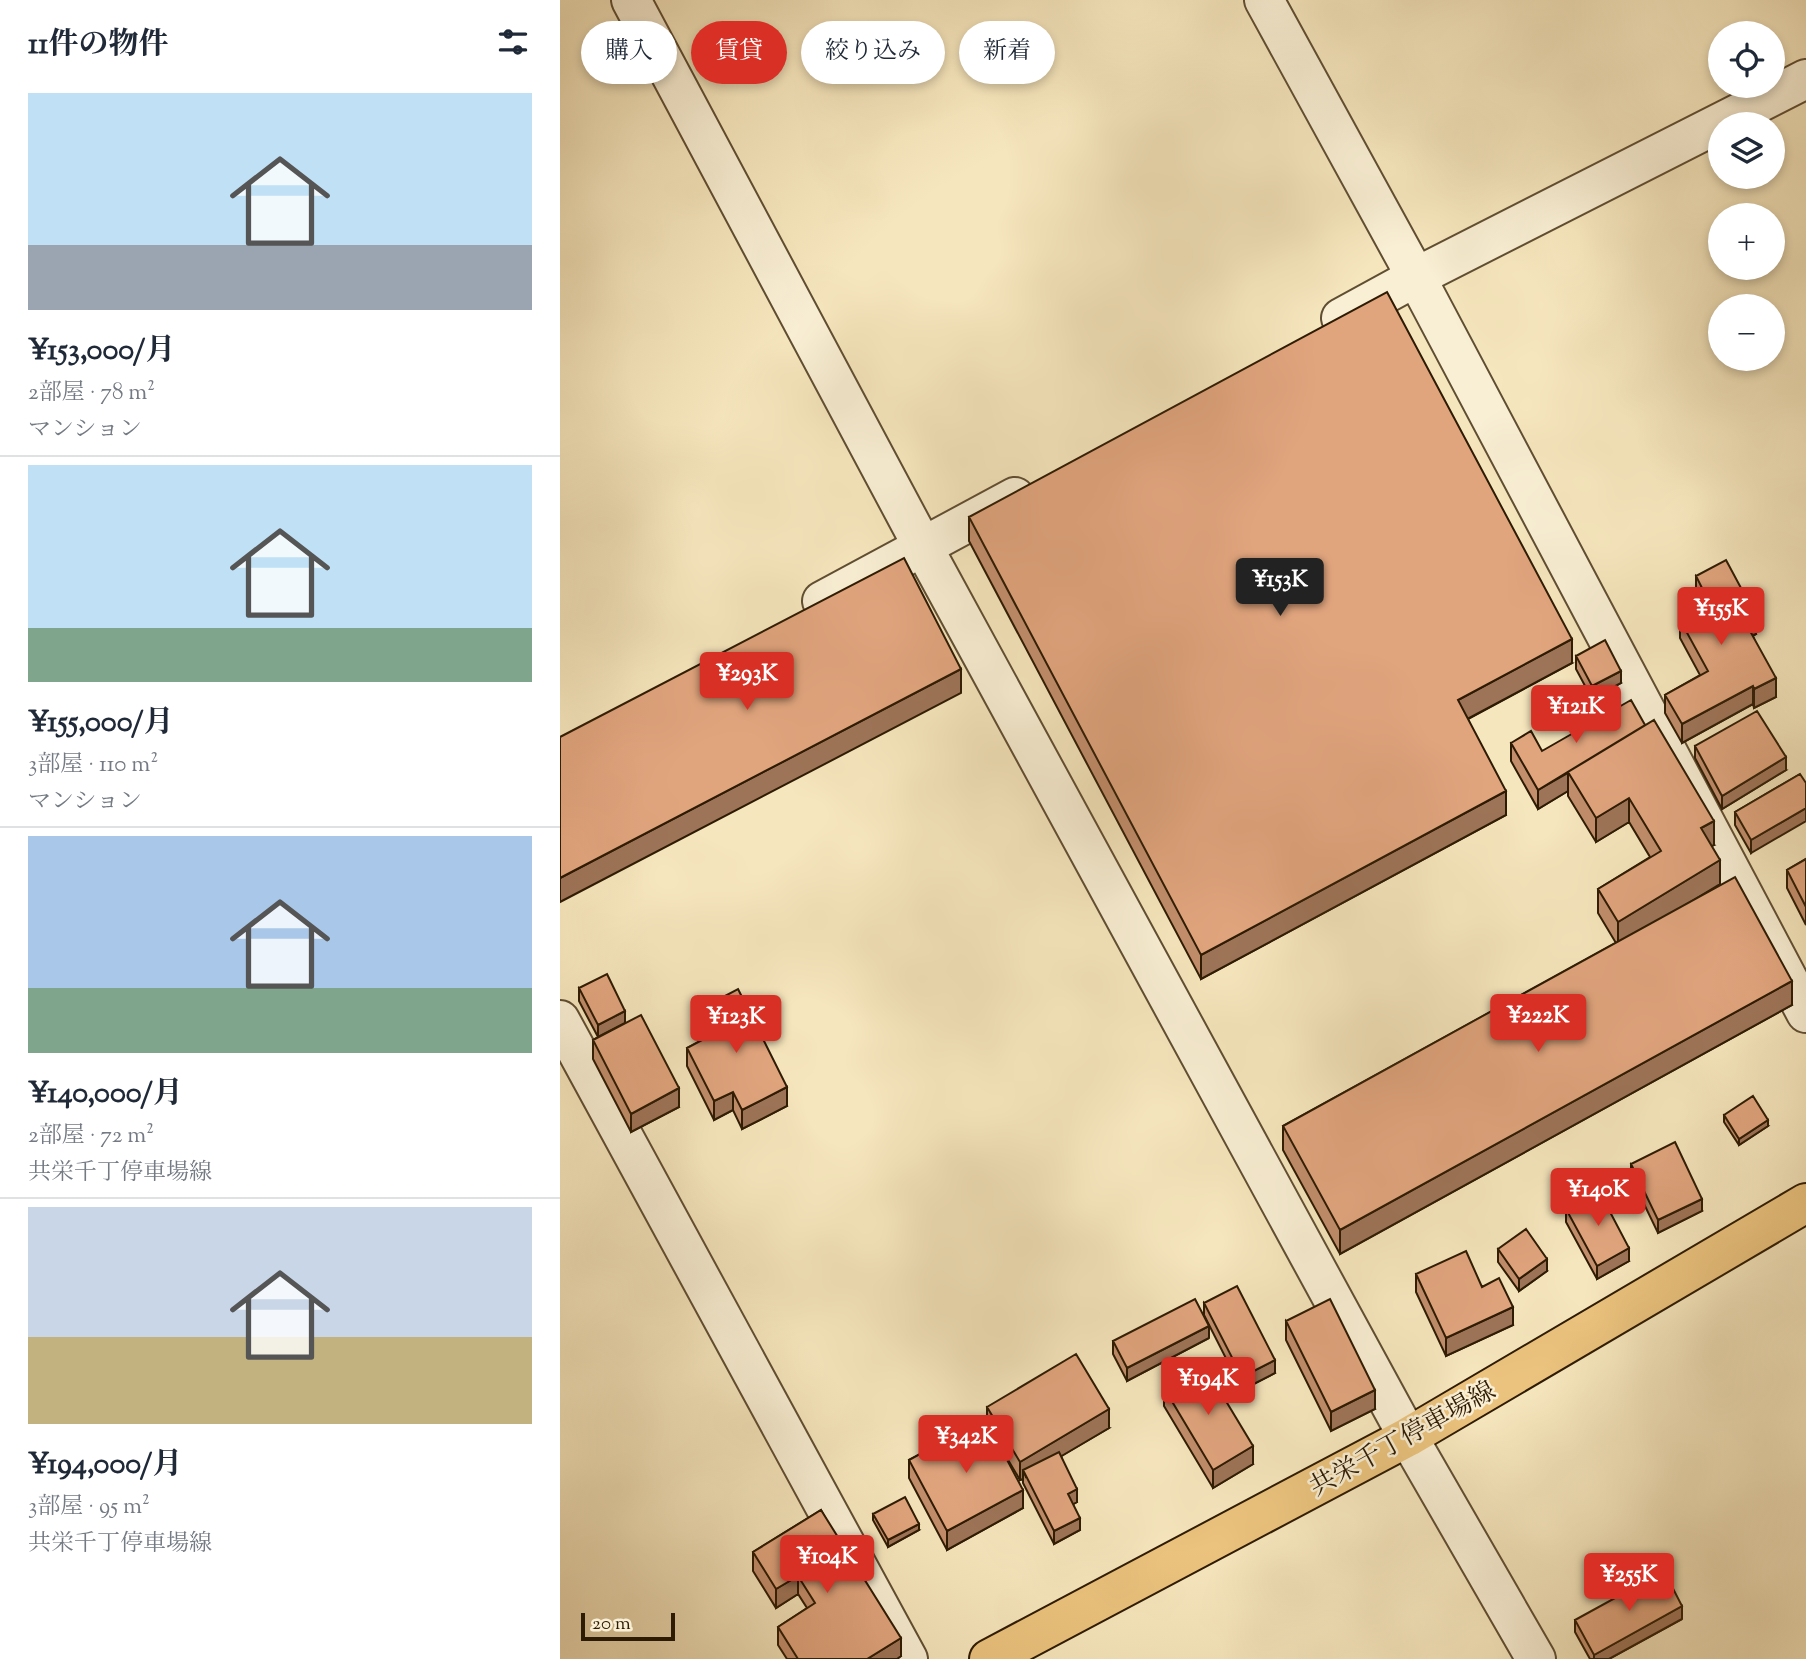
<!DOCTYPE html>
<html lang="ja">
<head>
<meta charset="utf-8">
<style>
  body { margin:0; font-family:"Sorts Mill Goudy","Noto Serif JP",serif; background:#f6f6f7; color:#1f2937; height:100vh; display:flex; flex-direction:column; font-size:26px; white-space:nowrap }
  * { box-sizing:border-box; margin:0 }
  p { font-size:23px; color:#747a83 }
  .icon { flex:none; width:38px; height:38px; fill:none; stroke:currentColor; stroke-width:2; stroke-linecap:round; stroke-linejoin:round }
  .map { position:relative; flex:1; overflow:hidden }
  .side { display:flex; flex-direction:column; background:#fff; width:560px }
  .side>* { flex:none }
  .top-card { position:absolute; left:21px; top:21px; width:665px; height:63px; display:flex; gap:14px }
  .buttons { position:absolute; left:1148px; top:21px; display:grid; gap:14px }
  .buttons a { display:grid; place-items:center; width:77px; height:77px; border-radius:50%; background:#fff; box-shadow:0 4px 10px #0003; font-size:35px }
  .scale { position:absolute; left:21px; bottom:18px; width:94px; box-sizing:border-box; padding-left:7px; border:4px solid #2e1b03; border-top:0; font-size:19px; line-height:24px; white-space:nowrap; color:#2e1b03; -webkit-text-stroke:5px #f9efd4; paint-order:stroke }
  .price { position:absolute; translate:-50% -60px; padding:0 16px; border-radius:7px; background:#d93025; color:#fff; font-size:23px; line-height:46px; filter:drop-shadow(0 2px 4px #0008) }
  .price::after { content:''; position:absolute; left:50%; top:42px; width:21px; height:16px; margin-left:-10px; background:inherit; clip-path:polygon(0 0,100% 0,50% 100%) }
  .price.active { background:#222; color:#fff }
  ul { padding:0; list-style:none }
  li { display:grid; align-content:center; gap:14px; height:371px; padding:0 28px }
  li+li { border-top:2px solid #e0e1e3 }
  li span { display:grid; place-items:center; height:217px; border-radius:0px; color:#555 }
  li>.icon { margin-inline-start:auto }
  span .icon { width:126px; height:126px; fill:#fffc; stroke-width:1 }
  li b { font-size:30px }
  h2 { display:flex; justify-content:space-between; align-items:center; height:84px; padding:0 28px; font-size:30px }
  .chip { padding:0 24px; border-radius:32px; background:#fff; box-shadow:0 4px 10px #0003; font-size:24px; line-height:63px }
  .chip.active { background:#d93025; color:#fff }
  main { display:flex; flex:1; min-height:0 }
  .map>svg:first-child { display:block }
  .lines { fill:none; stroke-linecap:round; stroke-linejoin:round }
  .minor-casing { stroke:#604e32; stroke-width:42 }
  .major-casing { stroke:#2e1b03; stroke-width:42 }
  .minor { stroke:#f9efd4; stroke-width:38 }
  .major { stroke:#ebc37e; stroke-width:38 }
  .wall { fill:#c28e6c; stroke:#2e1b03; stroke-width:2 }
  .shaded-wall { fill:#9e7458; stroke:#2e1b03; stroke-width:2 }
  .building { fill:#e1a57e; stroke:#2e1b03; stroke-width:2 }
  .labels { text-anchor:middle; stroke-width:5; stroke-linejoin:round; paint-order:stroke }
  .street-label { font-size:26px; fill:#2e1b03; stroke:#f9efd4 }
</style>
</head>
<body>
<main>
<section class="side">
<h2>11件の物件<svg class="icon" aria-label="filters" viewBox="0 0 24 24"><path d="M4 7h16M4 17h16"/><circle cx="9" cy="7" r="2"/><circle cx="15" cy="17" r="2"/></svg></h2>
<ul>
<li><span style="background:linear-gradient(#bfe0f5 70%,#9aa5b1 0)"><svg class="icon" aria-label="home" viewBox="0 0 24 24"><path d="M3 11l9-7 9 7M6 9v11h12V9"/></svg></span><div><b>¥153,000/月</b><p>2部屋 · 78 m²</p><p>マンション</p></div></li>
<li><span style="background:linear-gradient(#bfe0f5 75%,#7fa58c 0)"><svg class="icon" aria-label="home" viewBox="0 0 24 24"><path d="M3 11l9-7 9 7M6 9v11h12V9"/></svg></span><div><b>¥155,000/月</b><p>3部屋 · 110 m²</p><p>マンション</p></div></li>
<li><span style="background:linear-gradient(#a9c7e8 70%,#7fa58c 0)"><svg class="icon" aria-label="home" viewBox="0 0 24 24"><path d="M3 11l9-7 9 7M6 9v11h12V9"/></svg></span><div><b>¥140,000/月</b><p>2部屋 · 72 m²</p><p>共栄千丁停車場線</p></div></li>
<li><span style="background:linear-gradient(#c9d6e8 60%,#c2b280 0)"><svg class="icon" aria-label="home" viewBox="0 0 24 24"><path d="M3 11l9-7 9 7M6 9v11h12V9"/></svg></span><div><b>¥194,000/月</b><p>3部屋 · 95 m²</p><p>共栄千丁停車場線</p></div></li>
</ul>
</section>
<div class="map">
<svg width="1246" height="1659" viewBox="0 0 1246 1659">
  <rect width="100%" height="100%" fill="#f6e6bd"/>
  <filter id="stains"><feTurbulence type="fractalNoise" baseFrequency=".00286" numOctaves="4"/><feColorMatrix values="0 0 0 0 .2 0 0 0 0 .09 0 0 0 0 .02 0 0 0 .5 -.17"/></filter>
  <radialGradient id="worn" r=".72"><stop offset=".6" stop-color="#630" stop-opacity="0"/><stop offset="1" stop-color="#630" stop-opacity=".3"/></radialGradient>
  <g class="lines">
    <g class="minor-casing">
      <path id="minor" d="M 71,0 L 363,547 L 848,1437 L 976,1659
        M 704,0 L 856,277 L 1246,1013
        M 781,318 L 856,277 L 1246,79
        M 262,601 L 455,497
        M 0,1020 L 348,1659"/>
    </g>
    <g class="major-casing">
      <path id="major" d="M 429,1659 L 848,1437 L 1246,1203"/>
    </g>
    <use href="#minor" class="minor"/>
    <use href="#major" class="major"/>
  </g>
  <path class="wall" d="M 409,517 L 1012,663 L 908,719 L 946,815 L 641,979 L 409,541 Z
    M 1136,576 L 1196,634 L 1193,636 L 1216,697 L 1194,708 L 1193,704 L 1122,743 L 1105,713 L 1105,695 L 1140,675 L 1120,638 L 1120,620 L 1143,608 L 1136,595 Z
    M 1016,656 L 1061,683 L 1032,699 L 1016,669 Z
    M 951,743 L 982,751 L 1154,845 L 1151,846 L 1160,884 L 1138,897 L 1232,1005 L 780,1254 L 723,1150 L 723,1126 L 1056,943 L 1038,913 L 1038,889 L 1090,857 L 1069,822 L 1036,842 L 1008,796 L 1008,791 L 978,809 L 951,761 Z
    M 1135,746 L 1226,770 L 1162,809 L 1135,758 Z
    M 1240,774 L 1191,853 L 1175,825 L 1175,812 Z
    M 1246,859 L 1246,925 L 1227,888 L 1227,870 Z
    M 19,988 L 65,1023 L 119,1107 L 71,1132 L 33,1059 L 33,1040 L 38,1037 L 19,1001 Z
    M 146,1006 L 227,1106 L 182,1129 L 173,1110 L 154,1120 L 127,1066 L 127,1048 L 152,1035 L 146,1024 Z
    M 1164,1115 L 1208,1126 L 1179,1145 L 1164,1122 Z
    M 1071,1164 L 1142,1211 L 1098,1233 L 1071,1177 Z
    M 1006,1209 L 1069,1261 L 1037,1279 L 1006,1222 Z
    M 938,1249 L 987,1271 L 959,1291 L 938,1262 Z
    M 856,1274 L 922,1287 L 953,1325 L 886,1356 L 856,1292 Z
    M 644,1303 L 715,1373 L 682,1390 L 644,1315 Z
    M 726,1321 L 815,1409 L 771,1431 L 726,1340 Z
    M 649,1338 L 567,1381 L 553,1354 L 553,1341 Z
    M 604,1388 L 693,1464 L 653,1488 L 604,1406 Z
    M 427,1407 L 549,1428 L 501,1456 L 517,1502 L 513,1504 L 520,1530 L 494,1544 L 463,1483 L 463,1479 L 460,1480 L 438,1443 L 463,1508 L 387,1550 L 349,1478 L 349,1460 L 427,1423 Z
    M 261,1510 L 341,1656 L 337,1659 L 227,1659 L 218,1645 L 218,1627 L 247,1608 L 238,1594 L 216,1608 L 193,1571 L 193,1552 Z
    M 313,1514 L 359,1530 L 328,1547 L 313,1520 Z
    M 1122,1619 L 1049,1659 L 1030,1659 L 1015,1632 L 1015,1620 Z"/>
  <path class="shaded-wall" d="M 1196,616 L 1196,634 L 1185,640 L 1185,622 Z
    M 1012,639 L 1012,663 L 898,724 L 898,700 Z
    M 401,669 L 401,693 L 0,902 L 0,878 Z
    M 1061,671 L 1061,683 L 1032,699 L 1032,686 Z
    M 1216,678 L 1216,697 L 1194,708 L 1194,689 Z
    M 1193,686 L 1193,704 L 1122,743 L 1122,724 Z
    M 1226,757 L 1226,770 L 1162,809 L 1162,796 Z
    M 1008,773 L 1008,791 L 978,809 L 978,790 Z
    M 946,791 L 946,815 L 641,979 L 641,955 Z
    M 1069,798 L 1069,822 L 1036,842 L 1036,818 Z
    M 1246,808 L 1246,821 L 1191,853 L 1191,840 Z
    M 1154,821 L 1154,845 L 1141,852 L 1141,828 Z
    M 1160,860 L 1160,884 L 1058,946 L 1058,922 Z
    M 1232,981 L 1232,1005 L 780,1254 L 780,1230 Z
    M 65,1011 L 65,1023 L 38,1037 L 38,1025 Z
    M 227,1087 L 227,1106 L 182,1129 L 182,1110 Z
    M 119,1088 L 119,1107 L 71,1132 L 71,1114 Z
    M 173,1092 L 173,1110 L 154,1120 L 154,1101 Z
    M 1208,1120 L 1208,1126 L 1179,1145 L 1179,1139 Z
    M 1142,1199 L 1142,1211 L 1098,1233 L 1098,1220 Z
    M 1069,1248 L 1069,1261 L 1037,1279 L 1037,1266 Z
    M 987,1259 L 987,1271 L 959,1291 L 959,1279 Z
    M 953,1307 L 953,1325 L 886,1356 L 886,1338 Z
    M 649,1326 L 649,1338 L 567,1381 L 567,1368 Z
    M 715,1360 L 715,1373 L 682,1390 L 682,1377 Z
    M 815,1390 L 815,1409 L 771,1431 L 771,1412 Z
    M 549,1409 L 549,1428 L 466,1477 L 463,1470 L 463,1479 L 460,1480 L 460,1462 Z
    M 693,1446 L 693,1464 L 653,1488 L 653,1470 Z
    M 517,1489 L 517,1502 L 508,1507 L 508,1494 Z
    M 463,1490 L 463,1508 L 387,1550 L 387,1531 Z
    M 520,1518 L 520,1530 L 494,1544 L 494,1531 Z
    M 359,1524 L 359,1530 L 328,1547 L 328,1540 Z
    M 238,1576 L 238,1594 L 216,1608 L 216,1589 Z
    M 1122,1606 L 1122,1619 L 1049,1659 L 1034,1659 L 1034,1655 Z
    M 341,1638 L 341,1656 L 337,1659 L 307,1659 Z"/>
  <path class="building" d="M 827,292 L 1012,639 L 898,700 L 946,791 L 641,955 L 409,517 Z
    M 344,558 L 401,669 L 0,878 L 0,737 Z
    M 1166,560 L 1196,616 L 1185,622 L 1216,678 L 1194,689 L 1193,686 L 1122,724 L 1105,695 L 1148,671 L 1120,620 L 1150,604 L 1136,576 Z
    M 1045,640 L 1061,671 L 1032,686 L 1016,656 Z
    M 1071,700 L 1085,725 L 978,790 L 951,743 L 971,731 L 982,751 Z
    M 1197,711 L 1226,757 L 1162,796 L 1135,746 Z
    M 1094,720 L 1154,821 L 1141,828 L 1160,860 L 1058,922 L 1038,889 L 1101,851 L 1069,798 L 1036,818 L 1008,772 Z
    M 1240,774 L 1246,783 L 1246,808 L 1191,840 L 1175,812 Z
    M 1246,859 L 1246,907 L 1227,870 Z
    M 1175,877 L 1232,981 L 780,1230 L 723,1126 Z
    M 47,974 L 65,1011 L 38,1025 L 19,988 Z
    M 178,989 L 227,1087 L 182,1110 L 173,1092 L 154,1101 L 127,1048 L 159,1031 L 146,1006 Z
    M 81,1015 L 119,1088 L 71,1114 L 33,1040 Z
    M 1193,1096 L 1208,1120 L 1179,1139 L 1164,1115 Z
    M 1115,1142 L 1142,1199 L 1098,1220 L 1071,1164 Z
    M 1039,1191 L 1069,1248 L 1037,1266 L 1006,1209 Z
    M 966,1229 L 987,1259 L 959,1279 L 938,1249 Z
    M 906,1251 L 922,1287 L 939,1278 L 953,1307 L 886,1338 L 856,1274 Z
    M 677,1286 L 715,1360 L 682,1377 L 644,1303 Z
    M 635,1299 L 649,1326 L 567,1368 L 553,1341 Z
    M 770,1299 L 815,1390 L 771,1412 L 726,1321 Z
    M 516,1354 L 549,1409 L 460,1462 L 427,1407 Z
    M 643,1363 L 693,1446 L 653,1470 L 604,1388 Z
    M 425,1418 L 463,1490 L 387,1531 L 349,1460 Z
    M 499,1452 L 517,1489 L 508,1494 L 520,1518 L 494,1531 L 463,1470 Z
    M 345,1497 L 359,1524 L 328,1540 L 313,1514 Z
    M 261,1510 L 341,1638 L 307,1659 L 238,1659 L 218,1627 L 255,1603 L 238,1576 L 216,1589 L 193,1552 Z
    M 1104,1571 L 1122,1606 L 1034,1655 L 1015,1620 Z"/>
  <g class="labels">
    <g class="street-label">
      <text transform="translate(842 1438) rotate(-29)" y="9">共栄千丁停車場線</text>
    </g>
  </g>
  <rect width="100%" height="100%" filter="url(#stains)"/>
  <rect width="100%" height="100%" fill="url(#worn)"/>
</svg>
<div class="buttons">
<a><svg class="icon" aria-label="locate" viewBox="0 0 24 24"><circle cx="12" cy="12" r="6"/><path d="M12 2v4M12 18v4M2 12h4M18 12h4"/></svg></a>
<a><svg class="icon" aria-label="layers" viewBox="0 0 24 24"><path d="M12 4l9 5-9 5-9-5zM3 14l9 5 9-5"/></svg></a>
<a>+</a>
<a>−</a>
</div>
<div class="scale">20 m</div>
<b class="price active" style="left:720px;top:618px">¥153K</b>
<b class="price" style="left:1161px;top:647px">¥155K</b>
<b class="price" style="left:187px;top:712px">¥293K</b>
<b class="price" style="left:1016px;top:745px">¥121K</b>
<b class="price" style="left:978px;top:1054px">¥222K</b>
<b class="price" style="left:176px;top:1055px">¥123K</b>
<b class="price" style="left:1038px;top:1228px">¥140K</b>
<b class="price" style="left:648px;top:1417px">¥194K</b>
<b class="price" style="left:406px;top:1475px">¥342K</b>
<b class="price" style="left:267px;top:1595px">¥104K</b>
<b class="price" style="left:1069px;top:1613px">¥255K</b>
<div class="top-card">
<a class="chip">購入</a>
<a class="chip active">賃貸</a>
<a class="chip">絞り込み</a>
<a class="chip">新着</a>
</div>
</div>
</main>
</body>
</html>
